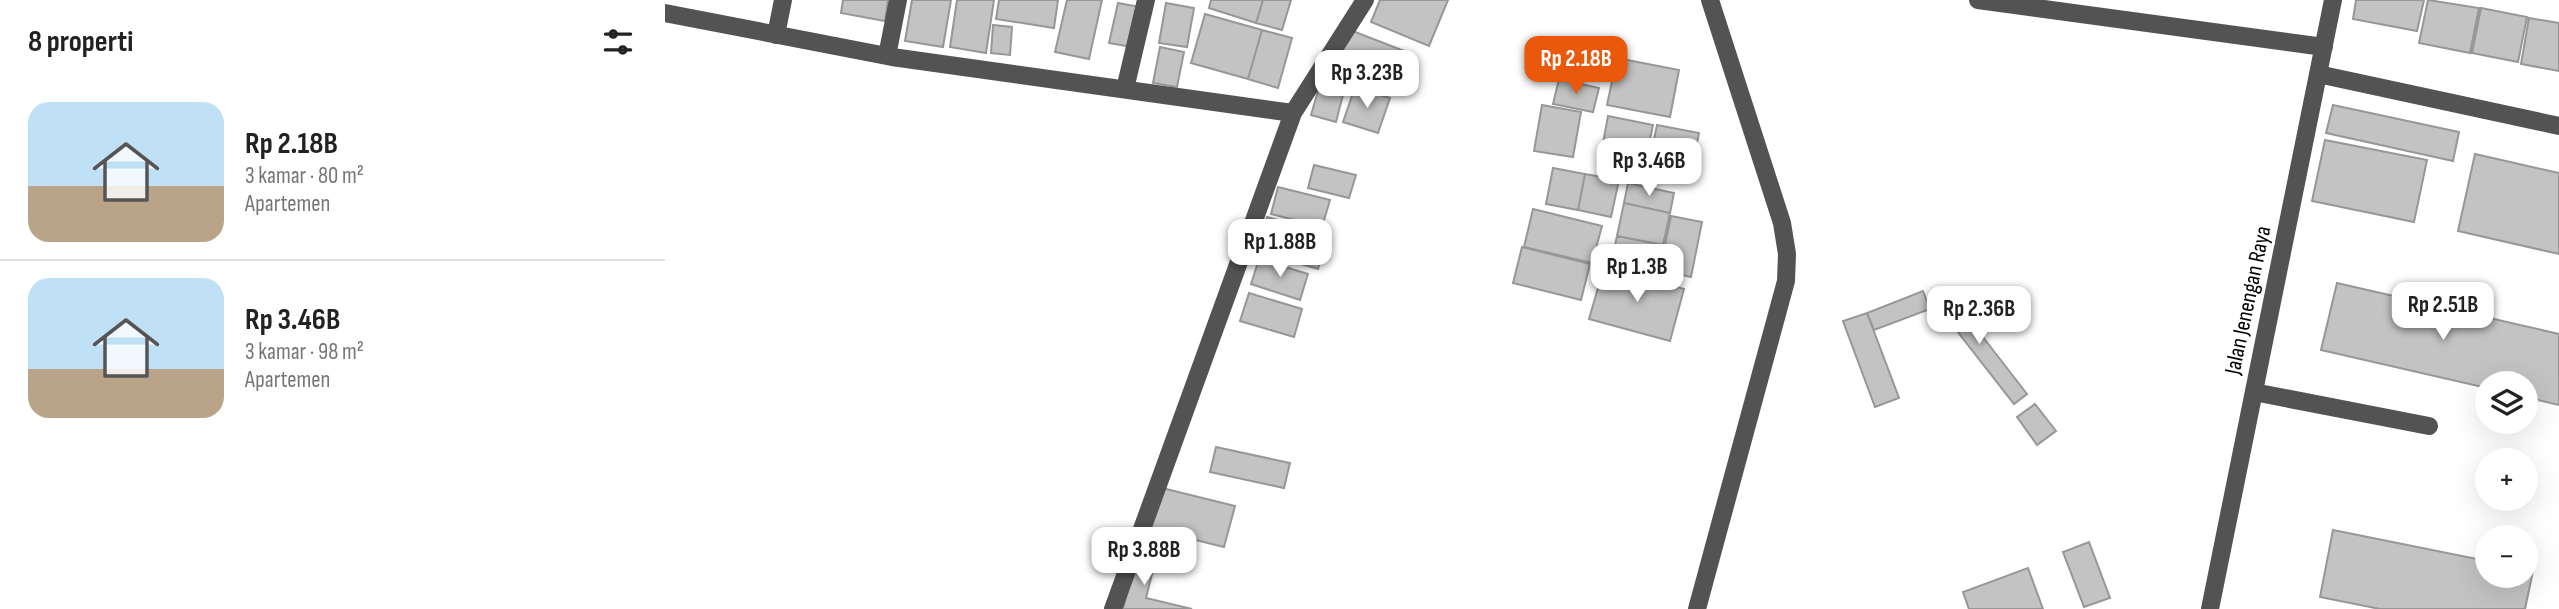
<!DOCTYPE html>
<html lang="id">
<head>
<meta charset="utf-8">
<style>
  body { margin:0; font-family:"Sofia Sans Condensed",sans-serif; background:#f6f6f6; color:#222; height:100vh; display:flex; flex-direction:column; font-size:26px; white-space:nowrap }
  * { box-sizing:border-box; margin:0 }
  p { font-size:23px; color:#767676 }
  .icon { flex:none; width:38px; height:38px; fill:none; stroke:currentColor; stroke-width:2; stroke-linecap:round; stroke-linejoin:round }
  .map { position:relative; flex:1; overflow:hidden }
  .side { display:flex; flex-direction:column; background:#fff; width:665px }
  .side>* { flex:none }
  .fabs { position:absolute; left:1810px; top:371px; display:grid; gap:14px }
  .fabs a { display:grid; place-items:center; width:63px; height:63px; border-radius:50%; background:#fff; box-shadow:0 7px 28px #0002; font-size:35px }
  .price { position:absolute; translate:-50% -60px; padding:0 16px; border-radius:14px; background:#fff; color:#222; font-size:23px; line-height:46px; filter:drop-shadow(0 2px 4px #0008) }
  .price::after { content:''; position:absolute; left:50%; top:42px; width:21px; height:16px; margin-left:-10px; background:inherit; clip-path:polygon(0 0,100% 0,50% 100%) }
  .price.on { background:#ea580c; color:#fff }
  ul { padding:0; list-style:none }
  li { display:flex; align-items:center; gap:21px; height:175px; padding:0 28px }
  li+li { border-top:2px solid #e0e0e0 }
  li span { display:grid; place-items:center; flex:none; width:196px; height:140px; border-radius:21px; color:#555 }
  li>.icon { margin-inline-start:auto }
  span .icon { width:84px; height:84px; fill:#fffc; stroke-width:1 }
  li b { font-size:30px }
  h2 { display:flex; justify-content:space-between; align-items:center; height:84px; padding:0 28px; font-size:30px }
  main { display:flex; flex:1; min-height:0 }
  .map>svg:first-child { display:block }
  .building { fill:#c3c3c3; stroke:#979797; stroke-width:2 }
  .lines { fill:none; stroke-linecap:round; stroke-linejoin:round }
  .minor { stroke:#535353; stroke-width:18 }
  .labels { text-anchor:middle; stroke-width:6; stroke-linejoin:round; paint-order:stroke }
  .street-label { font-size:23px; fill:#000; stroke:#fff }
</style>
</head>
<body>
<main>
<section class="side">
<h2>8 properti<svg class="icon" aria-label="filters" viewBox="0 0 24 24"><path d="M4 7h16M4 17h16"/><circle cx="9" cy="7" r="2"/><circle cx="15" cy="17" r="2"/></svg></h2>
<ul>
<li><span style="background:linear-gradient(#bfe0f5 60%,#b9a48a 0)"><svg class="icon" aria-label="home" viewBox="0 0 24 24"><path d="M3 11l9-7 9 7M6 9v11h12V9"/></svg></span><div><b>Rp 2.18B</b><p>3 kamar · 80 m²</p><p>Apartemen</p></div></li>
<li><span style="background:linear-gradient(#bfe0f5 65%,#b9a48a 0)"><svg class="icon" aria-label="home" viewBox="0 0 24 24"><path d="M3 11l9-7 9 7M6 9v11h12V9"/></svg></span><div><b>Rp 3.46B</b><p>3 kamar · 98 m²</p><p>Apartemen</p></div></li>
</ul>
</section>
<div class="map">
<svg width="1894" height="609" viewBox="0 0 1894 609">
  <rect width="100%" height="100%" fill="#fff"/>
  <path class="building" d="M 178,0 L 223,0 L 220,21 L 176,13 Z
    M 247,0 L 286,0 L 278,47 L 240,41 Z
    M 292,0 L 329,0 L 321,53 L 285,47 Z
    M 334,0 L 393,0 L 389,28 L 331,19 Z
    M 402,0 L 437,0 L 424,59 L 390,52 Z
    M 546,0 L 598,0 L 591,23 L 544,8 Z
    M 598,0 L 626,0 L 617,30 L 591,23 Z
    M 715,0 L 783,0 L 764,46 L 706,22 Z
    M 1691,0 L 1759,0 L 1752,31 L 1688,19 Z
    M 1763,0 L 1814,8 L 1805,53 L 1754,43 Z
    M 453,3 L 475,7 L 467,47 L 444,43 Z
    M 501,3 L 529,8 L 522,47 L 494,43 Z
    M 1816,8 L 1862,17 L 1853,62 L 1807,53 Z
    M 540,14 L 597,30 L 583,79 L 526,63 Z
    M 1864,18 L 1894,23 L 1894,71 L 1856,64 Z
    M 328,25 L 347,27 L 345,55 L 326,53 Z
    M 597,30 L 627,38 L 613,88 L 583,79 Z
    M 685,30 L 742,52 L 731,78 L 675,56 Z
    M 495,47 L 519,52 L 512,87 L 488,83 Z
    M 952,58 L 1014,70 L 1005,117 L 942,105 Z
    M 894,79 L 934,88 L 928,112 L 888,104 Z
    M 655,84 L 679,91 L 671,122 L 646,115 Z
    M 690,87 L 725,98 L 713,133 L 678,122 Z
    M 877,105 L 916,112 L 908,157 L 869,151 Z
    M 1668,105 L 1794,132 L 1788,161 L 1661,133 Z
    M 943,116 L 988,125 L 980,163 L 936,154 Z
    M 992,125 L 1034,133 L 1026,172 L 984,164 Z
    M 1660,140 L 1762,160 L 1749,222 L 1647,201 Z
    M 1810,154 L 1894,173 L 1894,254 L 1793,231 Z
    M 649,165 L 691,175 L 684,198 L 643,188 Z
    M 888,168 L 920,174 L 913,210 L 881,204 Z
    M 920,174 L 954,180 L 946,217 L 913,210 Z
    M 963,183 L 1009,193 L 1005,213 L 959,203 Z
    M 613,187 L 665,200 L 657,227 L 606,214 Z
    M 959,203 L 1005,213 L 998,245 L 952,236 Z
    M 868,209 L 937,226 L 927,263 L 859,247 Z
    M 1006,216 L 1037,222 L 1026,277 L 995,270 Z
    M 602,217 L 664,234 L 653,269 L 592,251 Z
    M 952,236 L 998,245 L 992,274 L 946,264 Z
    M 857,247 L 925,264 L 916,300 L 848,283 Z
    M 594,259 L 643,274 L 635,300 L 586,284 Z
    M 939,267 L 1019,289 L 1005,341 L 924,319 Z
    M 1672,283 L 1894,334 L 1894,405 L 1860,397 L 1860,383 L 1822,383 L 1822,388 L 1656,350 Z
    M 1280,288 L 1362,394 L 1349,404 L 1267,299 Z
    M 1258,291 L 1265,309 L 1209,330 L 1202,313 Z
    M 584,293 L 637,309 L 629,337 L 575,321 Z
    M 1202,313 L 1234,398 L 1210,407 L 1178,321 Z
    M 1370,404 L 1391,431 L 1372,445 L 1352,417 Z
    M 551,447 L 625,463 L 619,488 L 545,472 Z
    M 493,487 L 570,506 L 559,547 L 482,528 Z
    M 1668,530 L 1822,561 L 1822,576 L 1860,576 L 1860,569 L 1868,571 L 1860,609 L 1715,609 L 1655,597 Z
    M 1424,542 L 1445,598 L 1419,607 L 1398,552 Z
    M 472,553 L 491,558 L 481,598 L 527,609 L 458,609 Z
    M 1363,568 L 1378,609 L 1304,609 L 1298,592 Z"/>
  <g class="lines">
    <path class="minor" d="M 1313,0 L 1659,47
      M 0,13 L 227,57 L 628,113
      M 111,35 L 118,0
      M 222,56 L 233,0
      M 1653,74 L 1894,126
      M 460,89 L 481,0
      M 1589,392 L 1764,426
      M 448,609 L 628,113 L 700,0
      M 1032,609 L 1121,281 L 1122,254 L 1117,223 L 1045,0
      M 1545,609 L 1668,0"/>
  </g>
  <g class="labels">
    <g class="street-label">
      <text transform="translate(1582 300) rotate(-78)" y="8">Jalan Jenengan Raya</text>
    </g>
  </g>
</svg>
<div class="fabs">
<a><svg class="icon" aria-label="layers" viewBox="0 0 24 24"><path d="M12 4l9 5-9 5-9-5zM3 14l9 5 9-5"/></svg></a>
<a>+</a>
<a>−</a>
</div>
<b class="price on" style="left:911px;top:96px">Rp 2.18B</b>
<b class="price" style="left:702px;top:110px">Rp 3.23B</b>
<b class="price" style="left:984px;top:198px">Rp 3.46B</b>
<b class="price" style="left:615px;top:279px">Rp 1.88B</b>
<b class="price" style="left:972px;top:304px">Rp 1.3B</b>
<b class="price" style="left:1778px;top:342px">Rp 2.51B</b>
<b class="price" style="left:1314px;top:346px">Rp 2.36B</b>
<b class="price" style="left:479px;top:587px">Rp 3.88B</b>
</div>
</main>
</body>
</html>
